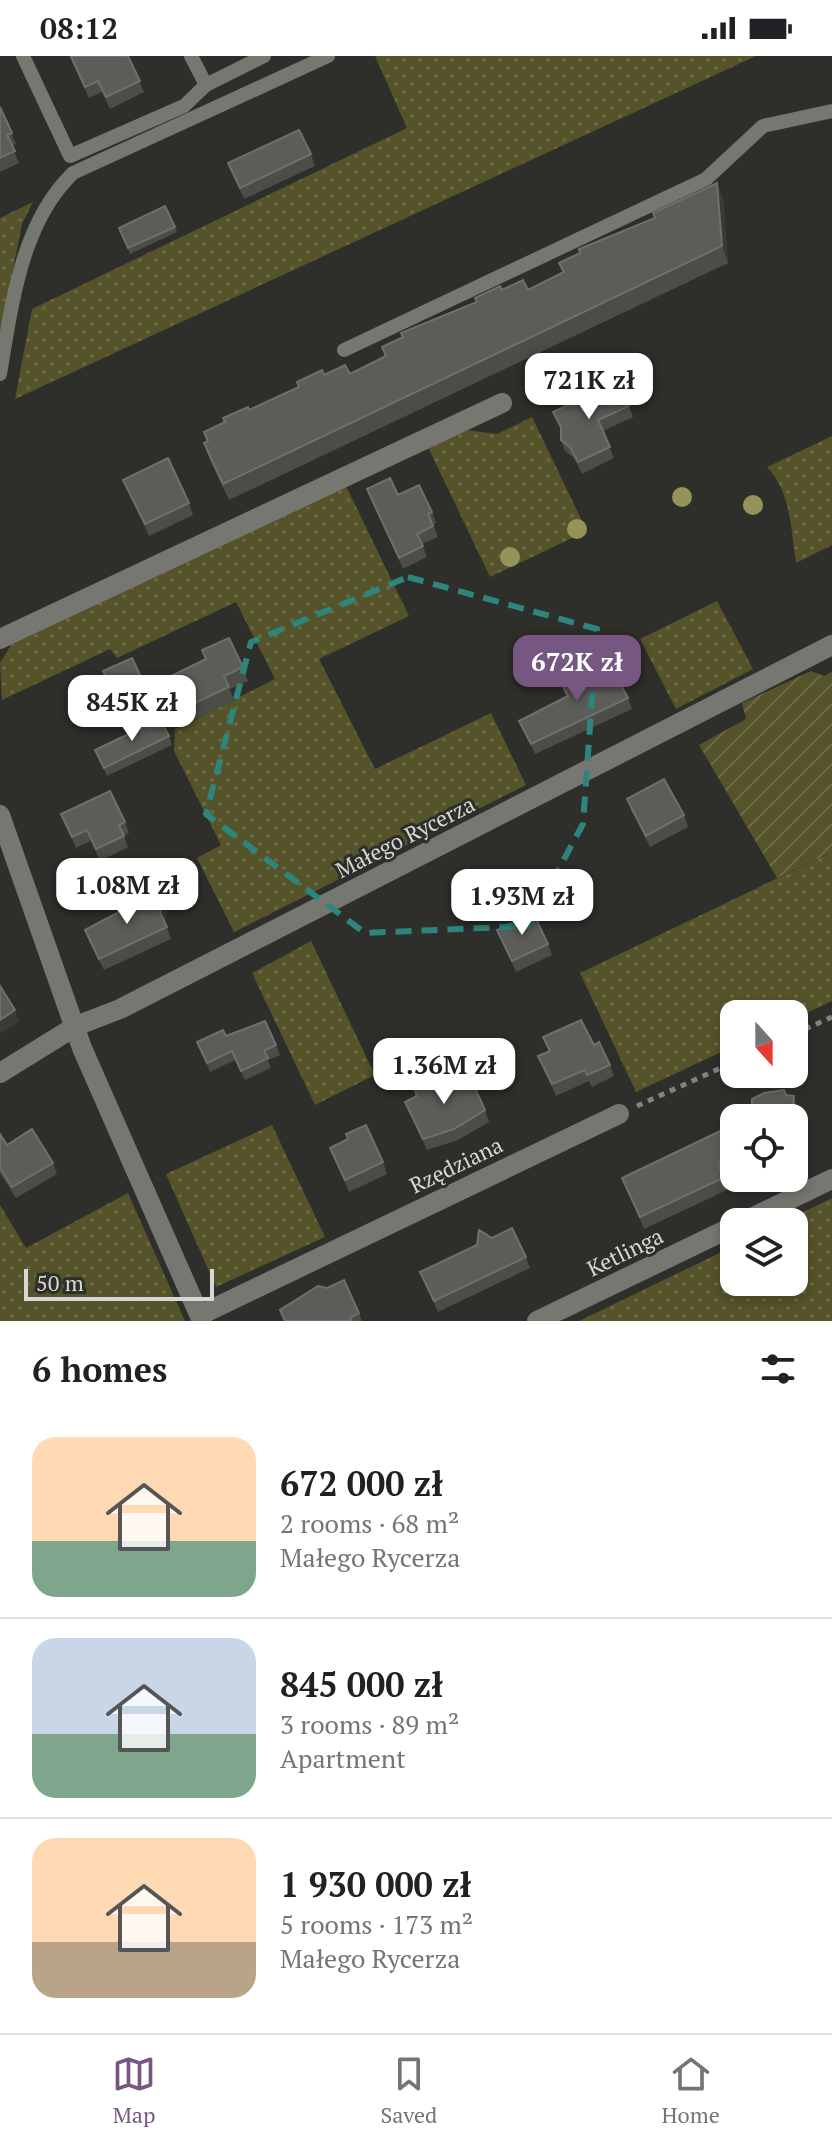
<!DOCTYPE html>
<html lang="en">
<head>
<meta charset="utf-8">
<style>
  body { margin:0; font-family:"PT Serif",serif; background:#f2f2f2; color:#202124; height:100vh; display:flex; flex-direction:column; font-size:30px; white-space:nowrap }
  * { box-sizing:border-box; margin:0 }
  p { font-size:26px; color:#757577 }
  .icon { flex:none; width:44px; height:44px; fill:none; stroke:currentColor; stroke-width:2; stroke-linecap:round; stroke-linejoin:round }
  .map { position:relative; height:1265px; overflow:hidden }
  .sheet { display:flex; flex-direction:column; background:#fff; flex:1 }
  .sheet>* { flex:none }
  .needle { width:52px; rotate:159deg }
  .controls { position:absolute; left:720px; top:944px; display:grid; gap:16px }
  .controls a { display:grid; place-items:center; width:88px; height:88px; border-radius:16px; background:#fff; box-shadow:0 4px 12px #0003; font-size:40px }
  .scale { position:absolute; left:24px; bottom:20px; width:190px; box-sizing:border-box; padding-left:8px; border:4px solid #d7d7d4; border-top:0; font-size:22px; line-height:28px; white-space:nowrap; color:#d7d7d4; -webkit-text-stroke:6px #2e2e2a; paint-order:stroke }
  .price { position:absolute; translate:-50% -68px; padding:0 18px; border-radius:16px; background:#fff; color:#222; font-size:26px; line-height:52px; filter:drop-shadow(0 2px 4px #0008) }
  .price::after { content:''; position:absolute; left:50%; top:48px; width:24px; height:18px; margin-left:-12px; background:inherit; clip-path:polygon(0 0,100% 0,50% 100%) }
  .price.current { background:#755782; color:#fff }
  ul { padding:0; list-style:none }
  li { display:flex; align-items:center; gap:24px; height:200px; padding:0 32px }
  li+li { border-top:2px solid #e0e0e0 }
  li span { display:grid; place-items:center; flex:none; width:224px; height:160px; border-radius:24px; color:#555 }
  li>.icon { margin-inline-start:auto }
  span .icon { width:96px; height:96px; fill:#fffc; stroke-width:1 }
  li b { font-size:34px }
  h2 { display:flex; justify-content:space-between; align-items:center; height:96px; padding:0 32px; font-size:34px }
  .status { display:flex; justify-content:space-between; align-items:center; height:56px; padding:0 40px; background:#fff; direction:ltr }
  .status svg { height:22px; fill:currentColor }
  .tab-bar { display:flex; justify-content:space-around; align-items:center; height:112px; border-top:2px solid #e0e0e0; background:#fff; font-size:22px; color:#757577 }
  .tab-bar a { display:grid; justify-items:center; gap:4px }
  .tab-bar .current { color:#755782 }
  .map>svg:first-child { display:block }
  .grass { fill:url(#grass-dots) }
  .garden { fill:url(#garden-furrows) }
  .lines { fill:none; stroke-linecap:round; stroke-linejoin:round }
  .path { stroke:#82827e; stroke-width:5; stroke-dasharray:6 6; stroke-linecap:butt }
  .service { stroke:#777772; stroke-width:14 }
  .minor { stroke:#777772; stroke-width:20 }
  .tree { fill:#95935a }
  .wall { fill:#4d4d48 }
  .shaded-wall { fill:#3b3b36 }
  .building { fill:#5c5c58; stroke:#6f6f6b; stroke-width:2 }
  .marked { fill:none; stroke:#2d857d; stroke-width:6; stroke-dasharray:16 10; stroke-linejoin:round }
  .labels { text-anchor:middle; stroke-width:6; stroke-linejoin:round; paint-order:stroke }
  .street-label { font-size:22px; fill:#d7d7d4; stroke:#2e2e2a }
</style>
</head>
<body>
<div class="status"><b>08:12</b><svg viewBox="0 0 49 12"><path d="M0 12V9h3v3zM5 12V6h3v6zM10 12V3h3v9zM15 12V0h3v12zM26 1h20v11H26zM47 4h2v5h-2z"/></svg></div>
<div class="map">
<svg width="832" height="1265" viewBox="0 0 832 1265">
  <defs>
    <pattern id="grass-dots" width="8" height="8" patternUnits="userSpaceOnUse" patternTransform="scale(2)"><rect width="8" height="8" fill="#555329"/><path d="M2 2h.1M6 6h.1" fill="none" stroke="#6d6b47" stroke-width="1.8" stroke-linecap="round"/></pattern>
    <pattern id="garden-furrows" width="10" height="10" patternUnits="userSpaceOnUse" patternTransform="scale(2)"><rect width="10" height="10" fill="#555329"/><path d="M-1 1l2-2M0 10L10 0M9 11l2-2" fill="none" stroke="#6d6b47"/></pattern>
  </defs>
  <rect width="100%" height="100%" fill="#2e2e2a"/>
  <path class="grass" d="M 375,0 L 756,0 L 15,343 L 32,253 L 407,72 Z
    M 33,146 L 22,168 L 0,279 L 0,162 Z
    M 532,361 L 587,475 L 490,521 L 428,391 L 465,374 L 497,378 Z
    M 832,380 L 832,489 L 796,507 C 791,474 791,436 767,411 Z
    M 346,430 L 409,560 L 319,603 L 375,713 L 491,657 L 526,729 L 234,876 L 197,802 L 221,789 L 174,695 L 175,673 L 275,623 L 236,546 L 117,602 L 110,593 L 2,644 L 0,607 L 11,589 Z
    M 717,545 L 753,613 L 676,653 L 640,583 Z
    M 832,796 L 832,945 L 794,963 L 794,958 L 734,958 L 734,990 L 636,1036 L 580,917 Z
    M 311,885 L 375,1019 L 315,1049 L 252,917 Z
    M 272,1069 L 325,1181 L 216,1231 L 166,1118 Z
    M 128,1137 L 185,1265 L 0,1265 L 0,1149 L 26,1192 Z
    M 832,1142 L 832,1265 L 579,1265 L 734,1190 L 734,1226 L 794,1226 L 794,1166 L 783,1166 Z"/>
  <path class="garden" d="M 811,615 L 824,620 L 832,616 L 832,796 L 777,822 L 699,689 L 746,663 L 742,647 Z"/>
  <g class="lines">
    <path class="path" d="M 794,978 L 832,961
      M 637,1050 L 734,1006"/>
    <path class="service" d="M 23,0 L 70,100 L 184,50 L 206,29 L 264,0
      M 191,0 L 206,29
      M 344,294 L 706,123 L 763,70 L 832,55
      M 0,318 C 12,248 21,167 73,117 L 328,0"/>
    <path class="minor" d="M 0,583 L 502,347
      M 0,759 L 82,992 L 202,1265
      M 0,1017 L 76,970 L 120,953 L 832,589
      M 743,1166 L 832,1123
      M 200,1259 L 619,1058
      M 537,1265 L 734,1170"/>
  </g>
  <g class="tree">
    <circle cx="682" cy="441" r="10"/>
    <circle cx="753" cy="449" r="10"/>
    <circle cx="577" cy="473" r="10"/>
    <circle cx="510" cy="501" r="10"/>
  </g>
  <path class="wall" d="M 69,0 L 128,0 L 144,36 L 110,53 L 102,36 L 89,42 Z
    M 0,51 L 16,88 L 12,90 L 19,107 L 0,116 Z
    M 311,98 L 315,110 L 244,143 L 228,107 Z
    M 717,127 L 723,144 L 728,207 L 229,444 L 210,404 L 204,387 L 208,386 L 204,376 L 324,319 L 350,318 L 385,301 L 382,291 L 502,234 L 528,234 L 563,216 L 559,207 L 654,162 L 653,157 Z
    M 175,171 L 177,176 L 130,198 L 121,177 Z
    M 629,350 L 633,361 L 603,375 L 614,402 L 582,418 L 574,402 L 565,395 L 561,384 L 561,374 L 553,356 Z
    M 123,424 L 189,447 L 193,459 L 149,480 Z
    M 367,433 L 398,439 L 432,456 L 436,467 L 433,469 L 438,481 L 422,488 L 427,501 L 403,513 Z
    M 202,594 L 243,611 L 248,625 L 230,633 L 234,645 L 185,667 L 165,623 L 206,604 Z
    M 103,615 L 141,621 L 143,627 L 114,640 Z
    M 563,631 L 628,642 L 632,653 L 535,698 L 519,665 L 567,641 Z
    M 169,680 L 172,689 L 107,720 L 95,694 Z
    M 627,743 L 684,759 L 688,771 L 650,791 L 631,754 Z
    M 61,758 L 125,766 L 129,777 L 124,780 L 128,791 L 100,805 L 91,785 L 76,792 Z
    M 164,839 L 168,850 L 165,866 L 171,883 L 104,914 L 89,885 L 85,874 L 118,857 L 116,850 L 140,851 Z
    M 497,874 L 548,888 L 552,899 L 516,916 Z
    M 226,980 L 276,989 L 280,999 L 268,1004 L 271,1012 L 245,1024 L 235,1004 L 210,1016 L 197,986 Z
    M 543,981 L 594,989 L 610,1009 L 614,1020 L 592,1031 L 589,1025 L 556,1040 L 538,1000 L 549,996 Z
    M 458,1026 L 485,1054 L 489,1066 L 458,1084 L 427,1094 L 405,1046 Z
    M 786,1039 L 798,1051 L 797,1062 L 806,1083 L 794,1088 L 794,1062 L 734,1062 L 734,1112 L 722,1118 L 727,1134 L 644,1173 L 622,1122 L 733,1070 L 729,1061 L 752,1050 Z
    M 0,1078 L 7,1089 L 53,1107 L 57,1118 L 16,1142 L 0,1117 Z
    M 330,1092 L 383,1106 L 387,1118 L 349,1136 Z
    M 526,1201 L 530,1212 L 438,1256 L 420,1216 Z
    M 280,1254 L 359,1257 L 362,1265 L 284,1265 Z"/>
  <path class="shaded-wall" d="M 717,127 L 723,144 L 728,207 L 722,190 Z
    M 164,839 L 168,850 L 164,869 L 160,857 Z
    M 15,954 L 19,965 L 0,978 L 0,964 Z
    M 794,1040 L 798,1051 L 797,1064 L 793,1053 Z"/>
  <path class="building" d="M 71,0 L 128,0 L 140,25 L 106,41 L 98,25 L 85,31 Z
    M 0,51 L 12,77 L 7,79 L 15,95 L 0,102 Z
    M 299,74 L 311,98 L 240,132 L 228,107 Z
    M 717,127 L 722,190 L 223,428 L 204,387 L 208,385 L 204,376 L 225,366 L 223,362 L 248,351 L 249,354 L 299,331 L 297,326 L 322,314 L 324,319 L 345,309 L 350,318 L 386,300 L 382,291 L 403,281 L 401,277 L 477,246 L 475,242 L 500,230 L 502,234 L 523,224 L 528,234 L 564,216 L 559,207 L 580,197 L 579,193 L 655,162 L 653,157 Z
    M 165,150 L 175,171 L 128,192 L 119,172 Z
    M 618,326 L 629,350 L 598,364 L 610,391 L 578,406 L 570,391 L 561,384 L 561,371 L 553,356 Z
    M 168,402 L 189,447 L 145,468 L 123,424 Z
    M 390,422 L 398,439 L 419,429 L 432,456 L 428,458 L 433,470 L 417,478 L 423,490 L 399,502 L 367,433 Z
    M 229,582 L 243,611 L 224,620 L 229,631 L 180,654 L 165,623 L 206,603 L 202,594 Z
    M 132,602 L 141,621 L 112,634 L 103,615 Z
    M 608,604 L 628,642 L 531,688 L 519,665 L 568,640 L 563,631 L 584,622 L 582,617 Z
    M 160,663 L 169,680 L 104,712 L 95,694 Z
    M 664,723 L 684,759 L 646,780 L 627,743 Z
    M 110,735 L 125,766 L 119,769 L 124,780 L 96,793 L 87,774 L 72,781 L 61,758 Z
    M 164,839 L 160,857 L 167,871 L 99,903 L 85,874 L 119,856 L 116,850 L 135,840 L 140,851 Z
    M 533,857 L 548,888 L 512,905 L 497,874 Z
    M 0,930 L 15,954 L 0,964 Z
    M 581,964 L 594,989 L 599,986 L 610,1009 L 587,1019 L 585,1014 L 552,1028 L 538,1000 L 550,995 L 543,981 Z
    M 265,965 L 276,989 L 264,995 L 268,1002 L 241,1015 L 232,995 L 207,1007 L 197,986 L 223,974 L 226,980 Z
    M 453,1017 L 458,1026 L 470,1021 L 485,1054 L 454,1073 L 423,1083 L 405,1046 L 417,1040 L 415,1035 Z
    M 784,1034 L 786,1039 L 794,1040 L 793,1053 L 802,1071 L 794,1075 L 794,1062 L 734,1062 L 734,1098 L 718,1107 L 723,1122 L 640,1161 L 622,1122 L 733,1069 L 729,1061 L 752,1050 L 752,1043 L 764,1037 Z
    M 366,1069 L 383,1106 L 345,1124 L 330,1092 L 348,1083 L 346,1078 Z
    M 32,1073 L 53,1107 L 12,1131 L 0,1112 L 0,1078 L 7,1089 Z
    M 512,1172 L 526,1201 L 434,1245 L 420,1216 L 477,1189 L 479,1174 L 492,1182 Z
    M 344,1224 L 359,1257 L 350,1262 L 352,1265 L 285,1265 L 280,1254 L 318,1230 L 327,1232 Z"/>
  <path class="marked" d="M 408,521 L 597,573 L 583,768 L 528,870 L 365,877 L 206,758 L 251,586 Z"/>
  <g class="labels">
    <g class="street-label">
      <text transform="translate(405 781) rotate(-27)" y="8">Małego Rycerza</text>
      <text transform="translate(456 1109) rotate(-26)" y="8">Rzędziana</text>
      <text transform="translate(625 1196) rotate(-26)" y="8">Ketlinga</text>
    </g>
  </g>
</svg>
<div class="controls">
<a><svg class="needle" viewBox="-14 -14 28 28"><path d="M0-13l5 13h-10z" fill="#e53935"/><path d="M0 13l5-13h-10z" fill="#757577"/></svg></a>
<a><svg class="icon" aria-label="locate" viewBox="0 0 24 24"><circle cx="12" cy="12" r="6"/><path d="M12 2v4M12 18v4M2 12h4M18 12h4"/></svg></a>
<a><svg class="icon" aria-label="layers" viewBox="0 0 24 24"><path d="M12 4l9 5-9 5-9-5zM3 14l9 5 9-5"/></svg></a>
</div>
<div class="scale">50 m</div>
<b class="price" style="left:589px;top:365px">721K zł</b>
<b class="price current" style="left:577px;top:647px">672K zł</b>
<b class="price" style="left:132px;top:687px">845K zł</b>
<b class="price" style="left:127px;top:870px">1.08M zł</b>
<b class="price" style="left:522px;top:881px">1.93M zł</b>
<b class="price" style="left:444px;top:1050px">1.36M zł</b>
</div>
<section class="sheet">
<h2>6 homes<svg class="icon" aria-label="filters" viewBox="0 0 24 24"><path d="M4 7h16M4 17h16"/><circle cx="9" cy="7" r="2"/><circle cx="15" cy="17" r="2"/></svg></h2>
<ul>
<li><span style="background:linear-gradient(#ffd9b3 65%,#7fa58c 0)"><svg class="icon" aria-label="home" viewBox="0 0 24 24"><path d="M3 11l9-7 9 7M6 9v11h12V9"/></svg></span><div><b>672 000 zł</b><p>2 rooms · 68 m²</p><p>Małego Rycerza</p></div></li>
<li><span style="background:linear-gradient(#c9d6e8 60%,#7fa58c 0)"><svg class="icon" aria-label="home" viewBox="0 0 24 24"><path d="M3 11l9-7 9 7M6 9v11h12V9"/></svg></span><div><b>845 000 zł</b><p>3 rooms · 89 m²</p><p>Apartment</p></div></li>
<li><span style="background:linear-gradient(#ffd9b3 65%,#b9a48a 0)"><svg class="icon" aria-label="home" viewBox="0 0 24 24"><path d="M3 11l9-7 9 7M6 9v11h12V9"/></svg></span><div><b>1 930 000 zł</b><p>5 rooms · 173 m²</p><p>Małego Rycerza</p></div></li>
</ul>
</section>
<nav class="tab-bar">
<a class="current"><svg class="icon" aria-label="map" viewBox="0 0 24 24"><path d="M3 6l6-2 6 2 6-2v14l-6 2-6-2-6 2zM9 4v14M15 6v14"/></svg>Map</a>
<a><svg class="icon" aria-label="saved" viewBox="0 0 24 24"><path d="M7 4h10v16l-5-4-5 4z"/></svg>Saved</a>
<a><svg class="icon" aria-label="home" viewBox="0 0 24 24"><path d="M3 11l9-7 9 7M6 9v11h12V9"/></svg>Home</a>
</nav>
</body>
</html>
